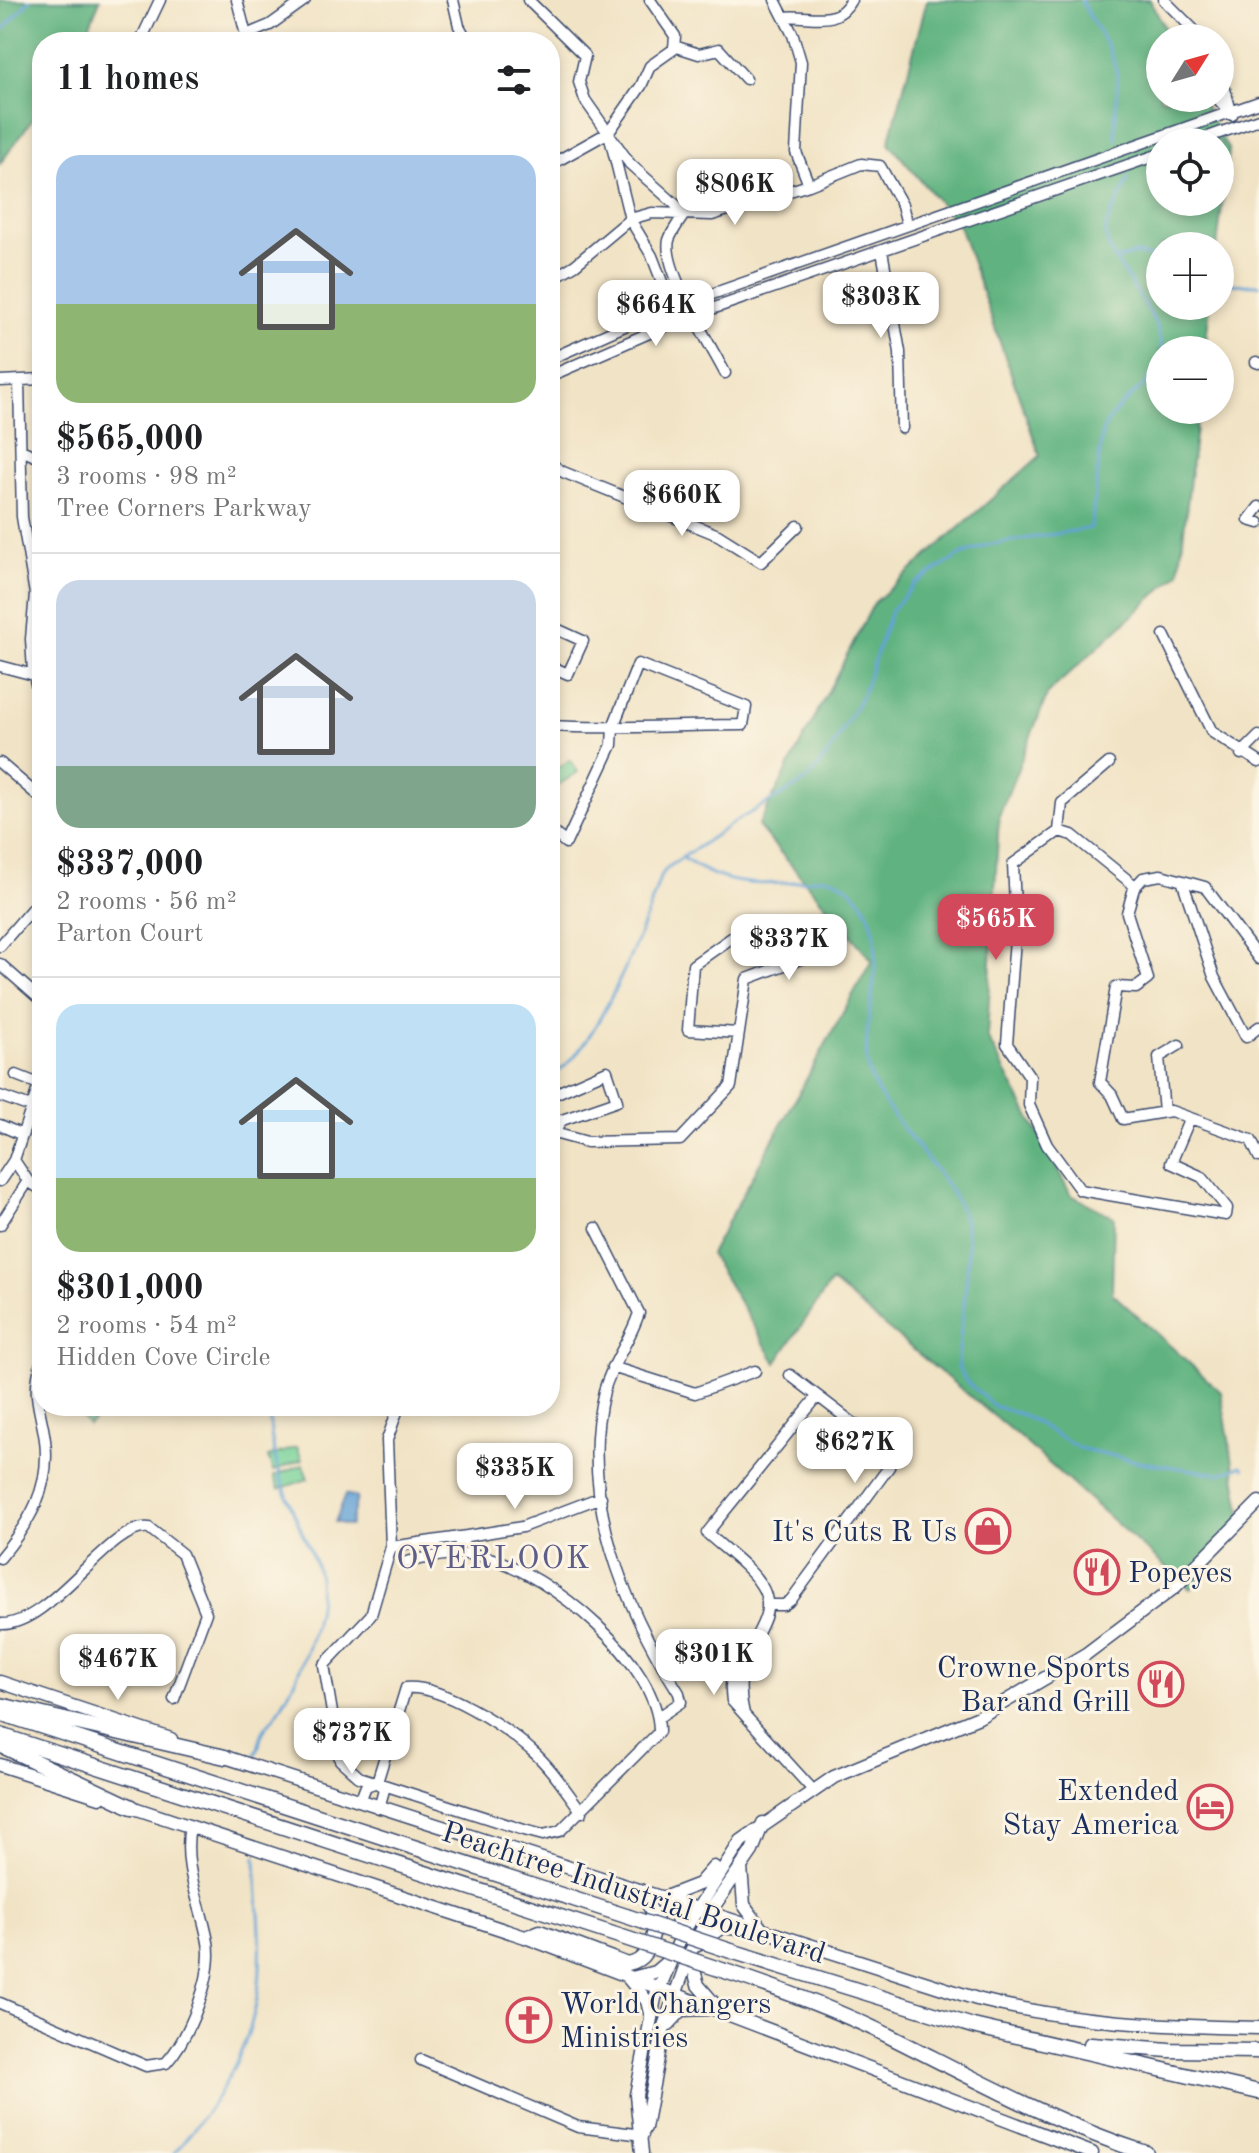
<!DOCTYPE html>
<html lang="en">
<head>
<meta charset="utf-8">
<style>
  body { margin:0; font-family:"Old Standard TT",serif; background:#f2f2f2; color:#202124; height:100vh; display:flex; flex-direction:column; font-size:30px; white-space:nowrap }
  * { box-sizing:border-box; margin:0 }
  p { font-size:26px; color:#757577 }
  .icon { flex:none; width:44px; height:44px; fill:none; stroke:currentColor; stroke-width:2; stroke-linecap:round; stroke-linejoin:round }
  .map { position:relative; flex:1; overflow:hidden }
  .panel { position:absolute; left:32px; top:32px; width:528px; height:1384px; display:flex; flex-direction:column; background:#fff; border-radius:32px; box-shadow:0 4px 12px #0003 }
  .panel>* { flex:none }
  .needle { width:52px; rotate:53deg }
  .tools { position:absolute; left:1146px; top:24px; display:grid; gap:16px }
  .tools a { display:grid; place-items:center; width:88px; height:88px; border-radius:50%; background:#fff; box-shadow:0 4px 12px #0003; font-size:40px }
  .price { position:absolute; translate:-50% -68px; padding:0 18px; border-radius:16px; background:#fff; color:#222; font-size:26px; line-height:52px; filter:drop-shadow(0 2px 4px #0008) }
  .price::after { content:''; position:absolute; left:50%; top:48px; width:24px; height:18px; margin-left:-12px; background:inherit; clip-path:polygon(0 0,100% 0,50% 100%) }
  .price.on { background:#d1495b; color:#fff }
  ul { padding:0; list-style:none }
  li { display:grid; align-content:center; gap:16px; height:424px; padding:0 24px }
  li+li { border-top:2px solid #e0e0e0 }
  li span { display:grid; place-items:center; height:248px; border-radius:24px; color:#555 }
  li>.icon { margin-inline-start:auto }
  span .icon { width:144px; height:144px; fill:#fffc; stroke-width:1 }
  li b { font-size:34px }
  h2 { display:flex; justify-content:space-between; align-items:center; height:96px; padding:0 24px; font-size:34px }
  .map>svg:first-child { display:block }
  .green { fill:#76d198; stroke:#48807b; stroke-width:2 }
  .forest { fill:#60b380; stroke:#3e716f; stroke-width:2; fill-rule:evenodd }
  .water { fill:#64a3d6; stroke:#40699a; stroke-width:2 }
  .lines { fill:none; stroke-linecap:round; stroke-linejoin:round }
  .stream { stroke:#64a3d6; stroke-width:3 }
  .minor-casing { stroke:#3b4a6d; stroke-width:13 }
  .major-casing { stroke:#3b4a6d; stroke-width:15 }
  .highway-casing { stroke:#3b4a6d; stroke-width:17 }
  .minor { stroke:#fff; stroke-width:10 }
  .major { stroke:#fff; stroke-width:12 }
  .highway { stroke:#fff; stroke-width:14 }
  .highway-bridge-casing { stroke:#3b4a6d; stroke-width:17; stroke-linecap:butt }
  .highway-bridge { stroke:#fff; stroke-width:14 }
  .labels { text-anchor:middle; stroke-width:6; stroke-linejoin:round; paint-order:stroke }
  .poi-label { font-size:30px; fill:#1b2f5e; stroke:#fcf5e5; text-anchor:end }
  .street-label { font-size:30px; fill:#1b2f5e; stroke:#fcf5e5 }
  .neighbourhood-label { font-size:32px; letter-spacing:2px; fill:#5e5e88; stroke:#fcf5e5 }
</style>
</head>
<body>
<div class="map">
<svg width="1259" height="2153" viewBox="0 0 1259 2153">
  <rect width="100%" height="100%" fill="#fcf5e5"/>
  <filter id="ink" filterUnits="userSpaceOnUse"><feTurbulence type="fractalNoise" baseFrequency=".0125" numOctaves="2"/><feDisplacementMap in="SourceGraphic" scale="16" xChannelSelector="R" yChannelSelector="G"/><feConvolveMatrix kernelMatrix="1 2 1 2 8 2 1 2 1" color-interpolation-filters="sRGB"/></filter>
  <filter id="wash" filterUnits="userSpaceOnUse"><feTurbulence type="fractalNoise" baseFrequency=".006" numOctaves="4" result="noise"/><feDisplacementMap in="SourceGraphic" scale="32" xChannelSelector="R" yChannelSelector="G"/><feGaussianBlur stdDeviation="1.8" result="paint"/><feColorMatrix in="noise" values="0 0 0 0 0 0 0 0 0 0 0 0 0 0 0 0 0 1.4 0 .05"/><feComposite in="paint" operator="in"/></filter>
  <g filter="url(#wash)">
    <rect width="100%" height="100%" fill="#f1e3c5"/>
    <path class="green" d="M 570,760 L 578,772 L 552,789 L 550,773 Z
      M 88,1406 L 110,1406 L 88,1425 L 79,1414 Z
      M 297,1447 L 302,1460 L 273,1471 L 268,1457 Z
      M 303,1465 L 308,1479 L 279,1489 L 274,1476 Z"/>
    <path class="forest" d="M 0,0 L 100,0 L 83,42 L 42,42 L 42,106 L 0,164 Z
      M 927,0 L 1150,0 L 1170,38 L 1160,38 L 1160,98 L 1201,98 L 1229,151 L 1217,246 L 1160,246 L 1160,306 L 1210,306 L 1205,350 L 1160,350 L 1160,410 L 1198,410 L 1179,573 L 1048,693 L 999,816 L 987,1037 L 1071,1195 L 1114,1217 L 1112,1293 L 1221,1392 L 1244,1528 L 1190,1589 L 1017,1435 L 831,1282 L 776,1363 L 710,1254 L 872,960 L 758,826 L 874,603 L 1040,456 L 959,226 L 889,143 ZM 1160,142 L 1220,142 L 1220,202 L 1160,202 Z"/>
    <path class="water" d="M 346,1494 L 357,1498 L 350,1526 L 335,1522 Z"/>
    <g class="lines">
      <path class="stream" d="M 1081,0 C 1092,25 1113,47 1117,75 C 1119,97 1113,117 1116,139
        M 0,33 L 30,0
        M 1128,178 C 1124,196 1109,211 1106,229 C 1101,259 1161,307 1162,350
        M 1117,259 L 1136,254 L 1160,259
        M 1220,284 L 1259,285
        M 682,857 C 720,885 756,887 802,881 C 814,879 826,875 838,881 C 905,918 861,1006 867,1062 C 871,1105 946,1169 963,1215 C 976,1249 959,1326 958,1366 L 966,1381 L 994,1406 L 1023,1415 L 1079,1448 L 1140,1462 L 1220,1474 L 1241,1466 L 1244,1469
        M 550,1076 C 594,1058 646,923 660,877 L 667,868 L 736,821 L 806,781 L 829,753 L 862,696 L 891,611 L 917,582 L 961,555 L 987,545 L 1091,528 L 1102,433 C 1114,402 1146,392 1160,363
        M 255,1755 C 260,1748 259,1739 263,1732 C 267,1725 273,1719 278,1712 C 299,1678 331,1602 315,1562 C 292,1508 270,1467 269,1406
        M 174,2153 C 214,2107 250,2053 258,1992 C 264,1947 257,1901 256,1857"/>
    </g>
  </g>
  <g filter="url(#ink)">
    <g class="lines">
      <g class="minor-casing">
        <path id="minor" d="M 237,0 L 246,35 L 270,25 L 305,0
          M 453,0 L 459,26 L 468,42
          M 528,0 L 585,56 L 579,82 L 585,100 L 630,164 L 685,213 C 680,221 672,231 669,240 C 662,268 711,346 725,373
          M 775,0 L 793,35 L 801,62 L 796,152 L 809,185 L 861,164 L 880,166 L 902,205 L 907,224
          M 1164,0 L 1202,38
          M 784,17 C 811,14 836,28 851,0
          M 140,42 L 160,0
          M 674,46 L 699,54 L 719,49 L 746,79
          M 1220,71 L 1232,115
          M 1217,98 L 1230,112
          M 610,138 L 630,219 L 652,256 L 674,313
          M 1194,142 L 1259,119
          M 550,165 L 609,132 L 641,86 L 650,66 L 674,49 L 675,36 L 650,0
          M 882,251 L 900,352 L 902,428
          M 550,280 L 575,265 L 630,219 L 652,213 L 712,215 L 809,185
          M 550,359 L 638,320 L 1259,102
          M 1256,362 L 1259,363
          M 550,376 L 677,321 L 1160,154
          M 0,381 L 42,379
          M 19,381 L 22,517 L 35,594 L 31,639 L 33,671 L 42,710
          M 21,450 L 42,459
          M 550,463 L 563,472 L 718,535 L 761,562 L 798,526
          M 1259,507 L 1249,520 L 1259,523
          M 550,626 L 583,641 L 568,674 L 550,666
          M 1164,635 L 1212,732 L 1259,762
          M 0,666 L 34,675
          M 550,726 C 614,730 679,725 743,725 L 746,707 L 638,664 L 613,727 L 612,745 L 566,843 L 550,830
          M 1241,754 L 1259,736
          M 0,763 L 42,799
          M 1109,763 L 1062,803 L 1059,831 L 1013,864 L 1016,926 L 1007,1044 L 1030,1077 L 1029,1105 L 1047,1145 L 1080,1190 L 1226,1215 L 1227,1208 L 1202,1177 L 1171,1163 L 1190,1118
          M 1059,831 L 1072,835 L 1135,886
          M 1183,883 L 1214,977 L 1246,1037 L 1259,1027
          M 0,946 L 42,897
          M 1259,959 L 1205,887 L 1161,875 L 1143,878 L 1134,888 L 1127,913 L 1148,979 L 1136,988 L 1116,987 L 1100,1082 L 1112,1095 L 1123,1119 L 1171,1111 L 1251,1140 L 1259,1157
          M 0,964 L 42,1001
          M 16,1075 L 39,1084
          M 42,1076 L 14,1160 L 28,1181 L 42,1190
          M 0,1096 L 42,1111
          M 550,1096 L 607,1071 L 617,1101 L 562,1120 L 554,1133 L 550,1131
          M 1164,1112 L 1159,1057 L 1179,1045
          M 0,1125 L 20,1134
          M 554,1133 L 587,1142 L 680,1140 L 731,1086 L 747,979 L 803,958 L 798,939 L 747,927 L 693,965 L 688,1030 L 739,1033
          M 0,1181 L 14,1160
          M 0,1225 L 28,1181
          M 596,1228 L 639,1313 C 630,1341 612,1362 604,1391 C 578,1495 624,1607 679,1693 L 681,1702 L 659,1717
          M 612,1367 L 695,1393 L 755,1371
          M 399,1406 L 387,1440 L 391,1547 L 371,1615 L 324,1665 L 340,1760 L 359,1777 L 524,1830 L 543,1835 L 560,1831 L 659,1732 C 660,1663 549,1573 486,1557 C 459,1550 434,1556 407,1562
          M 391,1547 L 467,1536
          M 454,1553 L 467,1536 L 522,1527 L 601,1497
          M 0,1558 C 30,1522 51,1488 45,1440 C 40,1405 31,1396 42,1360
          M 767,1605 L 784,1605 L 791,1600 L 889,1467 L 857,1426 L 790,1375
          M 0,1624 C 51,1627 110,1522 149,1528 L 182,1554 L 206,1613 L 174,1699
          M 746,1658 C 731,1671 729,1681 732,1701 L 812,1789
          M 744,1714 C 739,1695 739,1679 745,1660 C 753,1635 779,1613 761,1585 C 749,1566 724,1549 707,1533 L 817,1397
          M 360,1801 L 366,1786 L 377,1782
          M 379,1808 L 384,1790 L 377,1782 L 406,1688 C 442,1685 504,1726 531,1750 C 551,1767 566,1791 582,1812
          M 0,2003 L 146,2066 L 166,2063 C 189,2038 214,1976 208,1942 C 201,1902 182,1868 190,1826
          M 421,2060 L 578,2127 L 643,2135"/>
      </g>
      <g class="major-casing">
        <path id="major" d="M 0,1682 L 171,1739
          M 219,1755 L 977,1999 C 1071,2023 1163,2026 1259,2028
          M 0,1765 L 100,1797
          M 125,1805 L 525,1937 L 1092,2153
          M 741,1867 L 744,1905 L 760,1927
          M 668,1896 L 699,1884 L 714,1867
          M 664,1897 L 676,1914 L 683,1937
          M 525,1937 L 540,1931 L 628,1964 C 650,1960 651,1939 657,1921 L 640,1890
          M 698,1945 L 722,1927 L 740,1929
          M 691,1958 L 698,1985 L 717,2007
          M 632,1978 L 655,1972 L 668,1961
          M 629,1979 L 647,2001 L 650,2013
          M 669,2024 L 682,2010 L 707,2009
          M 645,2128 L 664,2026 L 690,1953 L 714,1906 L 752,1851 L 763,1823
          M 642,2153 L 636,2095 L 655,1998 L 683,1932 L 741,1841 L 834,1777 L 979,1717 L 1086,1654 L 1175,1587 L 1259,1502"/>
      </g>
      <g class="highway-casing">
        <path id="highway" d="M 0,1705 L 225,1757
          M 0,1713 L 626,1916
          M 0,1735 L 619,1936
          M 0,1745 L 132,1807
          M 731,1951 L 973,2026 L 1259,2092
          M 725,1971 C 777,1988 829,2007 879,2031 C 968,2075 1051,2122 1146,2153
          M 1091,2044 L 1169,2050 L 1259,2051"/>
      </g>
      <use href="#minor" class="minor"/>
      <use href="#major" class="major"/>
      <use href="#highway" class="highway"/>
      <g class="highway-bridge-casing">
        <path id="highway-bridge" d="M 626,1916 L 731,1951
          M 619,1936 L 725,1971"/>
      </g>
      <use href="#highway-bridge" class="highway-bridge"/>
    </g>
  </g>
  <defs>
    <g id="shop-ring" transform="scale(2.3)"><circle r="9.5" fill="#fcf5e5" stroke="#d1495b" stroke-width="1.5"/><path d="M-5-2.5h2.3a2.7 3.5 0 0 1 5.4 0H5L5.5 6h-11ZM-1.5-2.5h3a1.5 2.3 0 0 0-3 0Z" fill="#d1495b"/></g>
    <g id="restaurant-ring" transform="scale(2.3)"><circle r="9.5" fill="#fcf5e5" stroke="#d1495b" stroke-width="1.5"/><path d="M-5-6h1v4h1v-4h1v4h1v-4h1v5L-1.5 .5V6h-2V.5L-5-1ZM5-6V6H3V1.5H1.5Q1.5-4 5-6Z" fill="#d1495b"/></g>
    <g id="hotel-ring" transform="scale(2.3)"><circle r="9.5" fill="#fcf5e5" stroke="#d1495b" stroke-width="1.5"/><path d="M-6-4.5h1.5V1H6V5H4.5V3h-9V5H-6ZM-4 0a1.8 1.8 0 1 1 3.6 0ZM.5 0V-2.5h3Q6-2.5 6 0Z" fill="#d1495b"/></g>
    <g id="church-ring" transform="scale(2.3)"><circle r="9.5" fill="#fcf5e5" stroke="#d1495b" stroke-width="1.5"/><path d="M-1.2-6h2.4v3.5h3.3v2.4h-3.3V6h-2.4V-.1h-3.3v-2.4h3.3Z" fill="#d1495b"/></g>
  </defs>
  <g fill-rule="evenodd">
    <use href="#shop-ring" x="988" y="1531"/>
    <use href="#restaurant-ring" x="1097" y="1572"/>
    <use href="#restaurant-ring" x="1161" y="1684"/>
    <use href="#hotel-ring" x="1210" y="1807"/>
    <use href="#church-ring" x="529" y="2020"/>
  </g>
  <g class="labels">
    <g class="poi-label">
      <text x="957" y="1541">It's Cuts R Us</text>
      <text x="1128" y="1582" text-anchor="start">Popeyes</text>
      <text x="1130" y="1677">Crowne Sports<tspan x="1130" dy="34">Bar and Grill</tspan></text>
      <text x="1179" y="1800">Extended<tspan x="1179" dy="34">Stay America</tspan></text>
      <text x="560" y="2013" text-anchor="start">World Changers<tspan x="560" dy="34">Ministries</tspan></text>
    </g>
    <g class="street-label">
      <text transform="translate(634 1892) rotate(18)" y="10">Peachtree Industrial Boulevard</text>
    </g>
    <g class="neighbourhood-label">
      <text x="494" y="1568">OVERLOOK</text>
    </g>
  </g>
</svg>
<div class="tools">
<a><svg class="needle" viewBox="-14 -14 28 28"><path d="M0-13l5 13h-10z" fill="#e53935"/><path d="M0 13l5-13h-10z" fill="#757577"/></svg></a>
<a><svg class="icon" aria-label="locate" viewBox="0 0 24 24"><circle cx="12" cy="12" r="6"/><path d="M12 2v4M12 18v4M2 12h4M18 12h4"/></svg></a>
<a>+</a>
<a>−</a>
</div>
<b class="price" style="left:735px;top:227px">$806K</b>
<b class="price" style="left:881px;top:340px">$303K</b>
<b class="price" style="left:656px;top:348px">$664K</b>
<b class="price" style="left:682px;top:538px">$660K</b>
<b class="price on" style="left:996px;top:962px">$565K</b>
<b class="price" style="left:789px;top:982px">$337K</b>
<b class="price" style="left:855px;top:1485px">$627K</b>
<b class="price" style="left:515px;top:1511px">$335K</b>
<b class="price" style="left:714px;top:1697px">$301K</b>
<b class="price" style="left:118px;top:1702px">$467K</b>
<b class="price" style="left:352px;top:1776px">$737K</b>
<section class="panel">
<h2>11 homes<svg class="icon" aria-label="filters" viewBox="0 0 24 24"><path d="M4 7h16M4 17h16"/><circle cx="9" cy="7" r="2"/><circle cx="15" cy="17" r="2"/></svg></h2>
<ul>
<li><span style="background:linear-gradient(#a9c7e8 60%,#8fb573 0)"><svg class="icon" aria-label="home" viewBox="0 0 24 24"><path d="M3 11l9-7 9 7M6 9v11h12V9"/></svg></span><div><b>$565,000</b><p>3 rooms · 98 m²</p><p>Tree Corners Parkway</p></div></li>
<li><span style="background:linear-gradient(#c9d6e8 75%,#7fa58c 0)"><svg class="icon" aria-label="home" viewBox="0 0 24 24"><path d="M3 11l9-7 9 7M6 9v11h12V9"/></svg></span><div><b>$337,000</b><p>2 rooms · 56 m²</p><p>Parton Court</p></div></li>
<li><span style="background:linear-gradient(#bfe0f5 70%,#8fb573 0)"><svg class="icon" aria-label="home" viewBox="0 0 24 24"><path d="M3 11l9-7 9 7M6 9v11h12V9"/></svg></span><div><b>$301,000</b><p>2 rooms · 54 m²</p><p>Hidden Cove Circle</p></div></li>
</ul>
</section>
</div>
</body>
</html>
